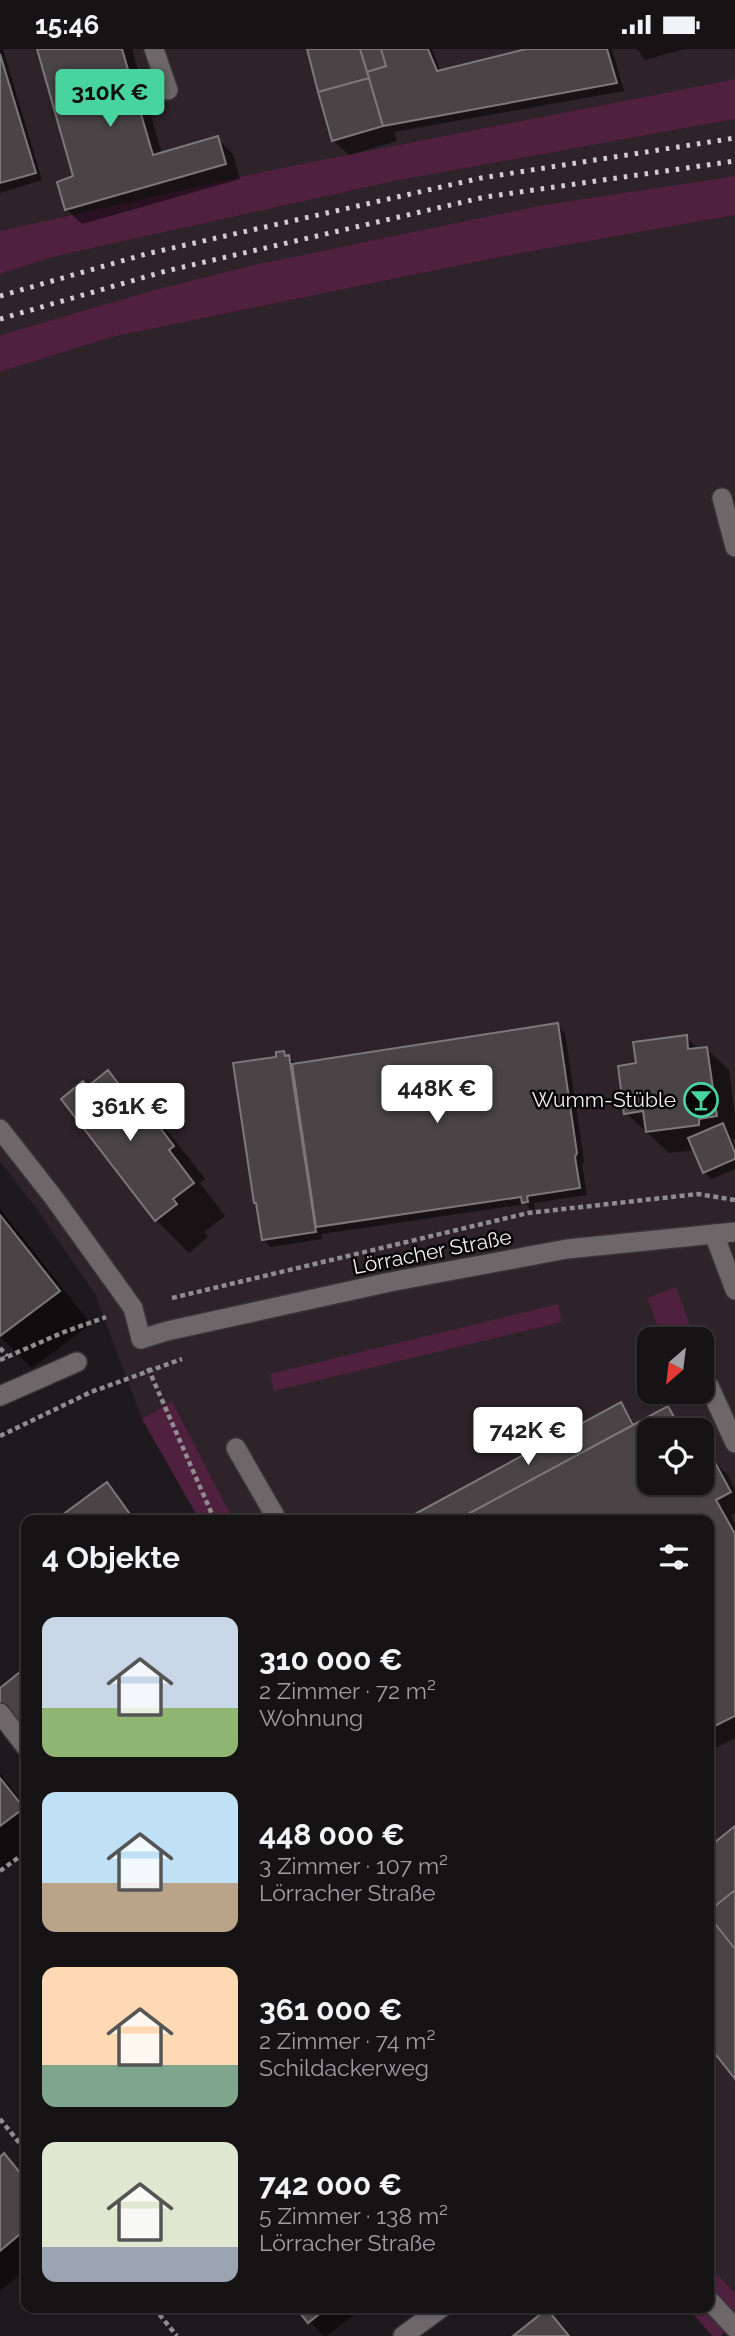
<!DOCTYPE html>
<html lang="de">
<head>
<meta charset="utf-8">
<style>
  body { margin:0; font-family:Raleway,sans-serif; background:#232022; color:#f1f3f6; height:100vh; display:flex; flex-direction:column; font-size:26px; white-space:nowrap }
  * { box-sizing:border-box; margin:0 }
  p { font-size:23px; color:#9e9ea0 }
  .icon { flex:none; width:38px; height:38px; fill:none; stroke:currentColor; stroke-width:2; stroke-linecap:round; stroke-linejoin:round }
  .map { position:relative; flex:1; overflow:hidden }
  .side { position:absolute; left:21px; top:1466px; width:693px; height:798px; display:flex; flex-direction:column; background:#161315; border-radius:14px; box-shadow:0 2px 5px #0004,0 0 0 2px #353234 }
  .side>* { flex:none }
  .needle { width:46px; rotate:208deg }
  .buttons { position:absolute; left:637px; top:1278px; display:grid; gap:14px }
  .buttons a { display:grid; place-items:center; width:77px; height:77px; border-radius:14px; background:#161315; box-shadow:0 2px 5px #0004,0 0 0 2px #353234; font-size:35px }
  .price { position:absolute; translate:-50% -60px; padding:0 16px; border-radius:7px; background:#fff; color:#222; font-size:23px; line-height:46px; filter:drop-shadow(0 2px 4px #0008) }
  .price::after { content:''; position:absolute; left:50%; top:42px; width:21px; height:16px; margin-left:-10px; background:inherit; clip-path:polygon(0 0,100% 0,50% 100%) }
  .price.current { background:#47d49e; color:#111 }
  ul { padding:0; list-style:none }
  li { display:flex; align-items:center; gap:21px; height:175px; padding:0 21px }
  li span { display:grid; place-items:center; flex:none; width:196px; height:140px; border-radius:14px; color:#555 }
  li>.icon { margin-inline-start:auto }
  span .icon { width:84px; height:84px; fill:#fffc; stroke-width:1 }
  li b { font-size:30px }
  h2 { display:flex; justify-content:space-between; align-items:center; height:84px; padding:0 21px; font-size:30px }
  .status { display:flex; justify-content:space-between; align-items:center; height:49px; padding:0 35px; background:#161315; direction:ltr }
  .status svg { height:19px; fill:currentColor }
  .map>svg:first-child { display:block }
  .built { fill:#2d2328; fill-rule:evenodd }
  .green { fill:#4f213e }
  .shadow { fill:#0007 }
  .building { fill:#4a4447; stroke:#7d777a; stroke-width:2 }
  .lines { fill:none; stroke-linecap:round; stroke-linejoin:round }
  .service-casing { stroke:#373436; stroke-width:22 }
  .minor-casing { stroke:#373436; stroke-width:22 }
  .tertiary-casing { stroke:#373436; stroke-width:22 }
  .path { stroke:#918c8f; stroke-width:4.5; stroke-dasharray:5 3.5; stroke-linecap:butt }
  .service { stroke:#6d676a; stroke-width:19 }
  .minor { stroke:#6d676a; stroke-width:19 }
  .tertiary { stroke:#6d676a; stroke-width:19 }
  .rail { stroke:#d2cdd0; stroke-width:5; stroke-dasharray:3.5 7; stroke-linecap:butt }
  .labels { text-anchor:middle; stroke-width:5; stroke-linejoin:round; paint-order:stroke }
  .poi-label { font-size:21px; fill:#f2eef0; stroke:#070506; text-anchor:end }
  .street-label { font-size:21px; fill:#f2eef0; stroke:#070506 }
</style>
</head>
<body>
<div class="status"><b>15:46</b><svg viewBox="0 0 49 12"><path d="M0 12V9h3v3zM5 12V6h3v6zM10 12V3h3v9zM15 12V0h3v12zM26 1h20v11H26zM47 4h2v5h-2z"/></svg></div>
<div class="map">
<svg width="735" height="2287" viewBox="0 0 735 2287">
  <rect width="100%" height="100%" fill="#1e191c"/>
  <path class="built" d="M 0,0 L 735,0 L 735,30 L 285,118 L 0,182 Z
    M 735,70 L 735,127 L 543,156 L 253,216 L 154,241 L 0,286 L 0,225 L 51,208 L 395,132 Z
    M 735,166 L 735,2244 L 709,2217 L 709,1472 L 234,1472 L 172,1352 L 142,1370 L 95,1245 L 38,1162 L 0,1112 L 0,323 L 112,288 L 500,208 ZM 649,1290 L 702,1290 L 702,1342 L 649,1342 ZM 649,1381 L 702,1381 L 702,1433 L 649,1433 Z"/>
  <path class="green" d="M 735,30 L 735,70 L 395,132 L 52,208 L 0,225 L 0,182 L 285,118 Z
    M 735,127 L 735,166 L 500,208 L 112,288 L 0,323 L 0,286 L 154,241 L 253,216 L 543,156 Z
    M 676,1238 L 695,1290 L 663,1290 L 647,1249 Z
    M 558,1255 L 562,1273 L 274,1342 L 270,1325 Z
    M 172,1352 L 234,1472 L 200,1472 L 142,1370 Z
    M 709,2217 L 735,2244 L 735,2275 L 721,2287 L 712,2287 L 688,2259 L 709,2259 Z"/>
  <path class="shadow" d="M 0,0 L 3,0 L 42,131 L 0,144 Z
    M 38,0 L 132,0 L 162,105 L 217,89 L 233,105 L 240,130 L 82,175 L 66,160 L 76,129 Z
    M 309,0 L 432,0 L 441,23 L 533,0 L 612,0 L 624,42 L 394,83 L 397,92 L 349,106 L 333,91 Z
    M 637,0 L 684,0 L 645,11 Z
    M 557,976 L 565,984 L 584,1112 L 582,1116 L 587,1146 L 534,1154 L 535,1160 L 531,1161 L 526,1155 L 322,1185 L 322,1190 L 271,1198 L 263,1191 L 278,1009 L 284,1004 L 296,1015 Z
    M 686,988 L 699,1001 L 707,1000 L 729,1021 L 735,1067 L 735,1089 L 732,1090 L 735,1097 L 735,1120 L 712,1130 L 704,1123 L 695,1101 L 669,1104 L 626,1064 L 638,1016 Z
    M 108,1024 L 170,1085 L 205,1130 L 200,1134 L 225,1167 L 204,1183 L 208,1188 L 189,1204 L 156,1171 L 63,1050 L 87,1040 Z
    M 0,1160 L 91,1275 L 32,1319 L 0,1288 Z
    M 621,1356 L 628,1363 L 635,1376 L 668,1359 L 686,1381 L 649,1381 L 649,1433 L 702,1433 L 702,1409 L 704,1414 L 711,1410 L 727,1425 L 735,1440 L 735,1464 L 731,1466 L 735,1475 L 735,1689 L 709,1703 L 709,1472 L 406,1472 Z
    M 106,1435 L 139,1472 L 57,1472 Z
    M 0,1724 L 26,1758 L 26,1804 L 0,1824 Z
    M 735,1780 L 735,2027 L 709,1995 L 709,1801 Z
    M 4,2107 L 26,2129 L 26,2220 L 0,2242 L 0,2110 Z
    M 298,2259 L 363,2259 L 326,2287 L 323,2287 Z"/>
  <path class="building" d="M 37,0 L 122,0 L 153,106 L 218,87 L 226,115 L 65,161 L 57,133 L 73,127 Z
    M 307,0 L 360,0 L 369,29 L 318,43 Z
    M 360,0 L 381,0 L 386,17 L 367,23 Z
    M 381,0 L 428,0 L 437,22 L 526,0 L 607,0 L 617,34 L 383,77 L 367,23 L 386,17 Z
    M 0,5 L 36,124 L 0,134 Z
    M 369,29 L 383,77 L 332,92 L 318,43 Z
    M 558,974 L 577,1104 L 575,1108 L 580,1139 L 527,1147 L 528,1153 L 522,1154 L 521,1148 L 316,1178 L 292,1015 Z
    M 687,986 L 688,1000 L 707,998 L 717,1067 L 699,1070 L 699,1076 L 646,1083 L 643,1062 L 624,1065 L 618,1017 L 636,1014 L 633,993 Z
    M 284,1002 L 285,1007 L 289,1006 L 316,1183 L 262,1191 L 256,1154 L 254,1154 L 233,1014 L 276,1008 L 276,1003 Z
    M 108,1021 L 133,1054 L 138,1050 L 174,1097 L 169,1101 L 194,1134 L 173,1150 L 177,1155 L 155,1172 L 61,1050 L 83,1032 L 87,1038 Z
    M 723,1074 L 735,1104 L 735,1110 L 703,1124 L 688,1089 Z
    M 0,1166 L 60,1242 L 0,1287 Z
    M 621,1353 L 633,1376 L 455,1472 L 402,1472 Z
    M 668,1357 L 681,1381 L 649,1381 L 649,1433 L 702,1433 L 702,1413 L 712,1408 L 731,1443 L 716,1451 L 735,1485 L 735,1667 L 709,1680 L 709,1472 L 455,1472 Z
    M 107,1433 L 135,1472 L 54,1472 Z
    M 26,1618 L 26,1686 L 0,1652 L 0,1639 Z
    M 0,1729 L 24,1759 L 0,1777 Z
    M 735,1777 L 735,1841 L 709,1862 L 709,1798 Z
    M 735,1841 L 735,1900 L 709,1867 L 709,1862 Z
    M 709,1867 L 735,1900 L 735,2030 L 709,1997 Z
    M 4,2104 L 26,2131 L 26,2180 L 0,2202 L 0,2108 Z
    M 296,2259 L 327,2259 L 308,2274 Z
    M 547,2260 L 569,2287 L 513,2287 Z"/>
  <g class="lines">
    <g class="service-casing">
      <path id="service" d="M 154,0 L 168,41
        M 709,1337 L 735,1394
        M 236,1399 L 278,1472
        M 0,1664 L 26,1698
        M 709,2251 L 735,2279
        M 403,2287 L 441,2259"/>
    </g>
    <g class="minor-casing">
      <path id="minor" d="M 722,449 L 735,498
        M 0,1080 L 54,1149 L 133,1259 L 141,1290
        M 714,1185 L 735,1241"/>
    </g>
    <g class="tertiary-casing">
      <path id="tertiary" d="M 141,1290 L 167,1282 L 390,1233 L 567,1200 L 735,1183
        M 0,1347 L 77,1313"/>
    </g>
    <path class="path" d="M 172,1249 L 528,1164 L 698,1145 L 735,1151
      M 0,1299 L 7,1307
      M 0,1311 L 64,1283 L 106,1268
      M 148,1319 L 215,1472
      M 0,1387 L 91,1343 L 182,1310
      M 0,1822 L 26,1803
      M 0,2070 L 26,2102
      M 154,2259 L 177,2287"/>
    <use href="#service" class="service"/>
    <use href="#minor" class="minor"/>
    <use href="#tertiary" class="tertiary"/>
    <path class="rail" d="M 0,247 L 146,205 L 481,129 L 735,89
      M 0,270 L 166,222 L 485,148 L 735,112"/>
  </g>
  <defs>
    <g id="bar-ring" transform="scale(1.75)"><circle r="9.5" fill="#070506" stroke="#47d49e" stroke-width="1.5"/><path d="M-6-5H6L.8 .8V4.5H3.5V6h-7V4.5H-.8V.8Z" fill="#47d49e"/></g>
  </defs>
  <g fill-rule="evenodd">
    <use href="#bar-ring" x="701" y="1051"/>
  </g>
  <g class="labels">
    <g class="poi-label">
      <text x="676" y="1058">Wumm-Stüble</text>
    </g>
    <g class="street-label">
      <text transform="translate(432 1203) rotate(-11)" y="7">Lörracher Straße</text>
    </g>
  </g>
</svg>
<div class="buttons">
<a><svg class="needle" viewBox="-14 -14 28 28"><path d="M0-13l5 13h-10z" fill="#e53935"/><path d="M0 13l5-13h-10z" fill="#9e9ea0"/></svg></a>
<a><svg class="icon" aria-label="locate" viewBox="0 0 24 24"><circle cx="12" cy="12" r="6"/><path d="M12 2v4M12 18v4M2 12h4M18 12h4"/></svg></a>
</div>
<b class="price current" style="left:110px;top:80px">310K €</b>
<b class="price" style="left:437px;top:1076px">448K €</b>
<b class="price" style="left:130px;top:1094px">361K €</b>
<b class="price" style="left:528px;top:1418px">742K €</b>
<section class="side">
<h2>4 Objekte<svg class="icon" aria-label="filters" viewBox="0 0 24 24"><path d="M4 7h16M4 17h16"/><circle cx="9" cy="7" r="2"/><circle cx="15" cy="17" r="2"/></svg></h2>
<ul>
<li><span style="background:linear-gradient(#c9d6e8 65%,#8fb573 0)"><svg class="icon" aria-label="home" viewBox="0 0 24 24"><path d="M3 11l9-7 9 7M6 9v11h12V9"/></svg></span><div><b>310 000 €</b><p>2 Zimmer · 72 m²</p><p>Wohnung</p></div></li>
<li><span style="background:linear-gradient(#bfe0f5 65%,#b9a48a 0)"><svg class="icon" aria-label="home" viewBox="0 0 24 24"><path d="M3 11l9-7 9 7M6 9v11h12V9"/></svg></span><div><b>448 000 €</b><p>3 Zimmer · 107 m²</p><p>Lörracher Straße</p></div></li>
<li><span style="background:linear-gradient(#ffd9b3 70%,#7fa58c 0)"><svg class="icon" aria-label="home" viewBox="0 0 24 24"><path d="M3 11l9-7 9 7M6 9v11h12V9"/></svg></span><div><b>361 000 €</b><p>2 Zimmer · 74 m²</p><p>Schildackerweg</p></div></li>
<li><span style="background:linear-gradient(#dfe7d0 75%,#9aa5b1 0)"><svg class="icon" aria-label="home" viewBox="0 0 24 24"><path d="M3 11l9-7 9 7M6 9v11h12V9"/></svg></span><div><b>742 000 €</b><p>5 Zimmer · 138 m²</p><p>Lörracher Straße</p></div></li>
</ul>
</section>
</div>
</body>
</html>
